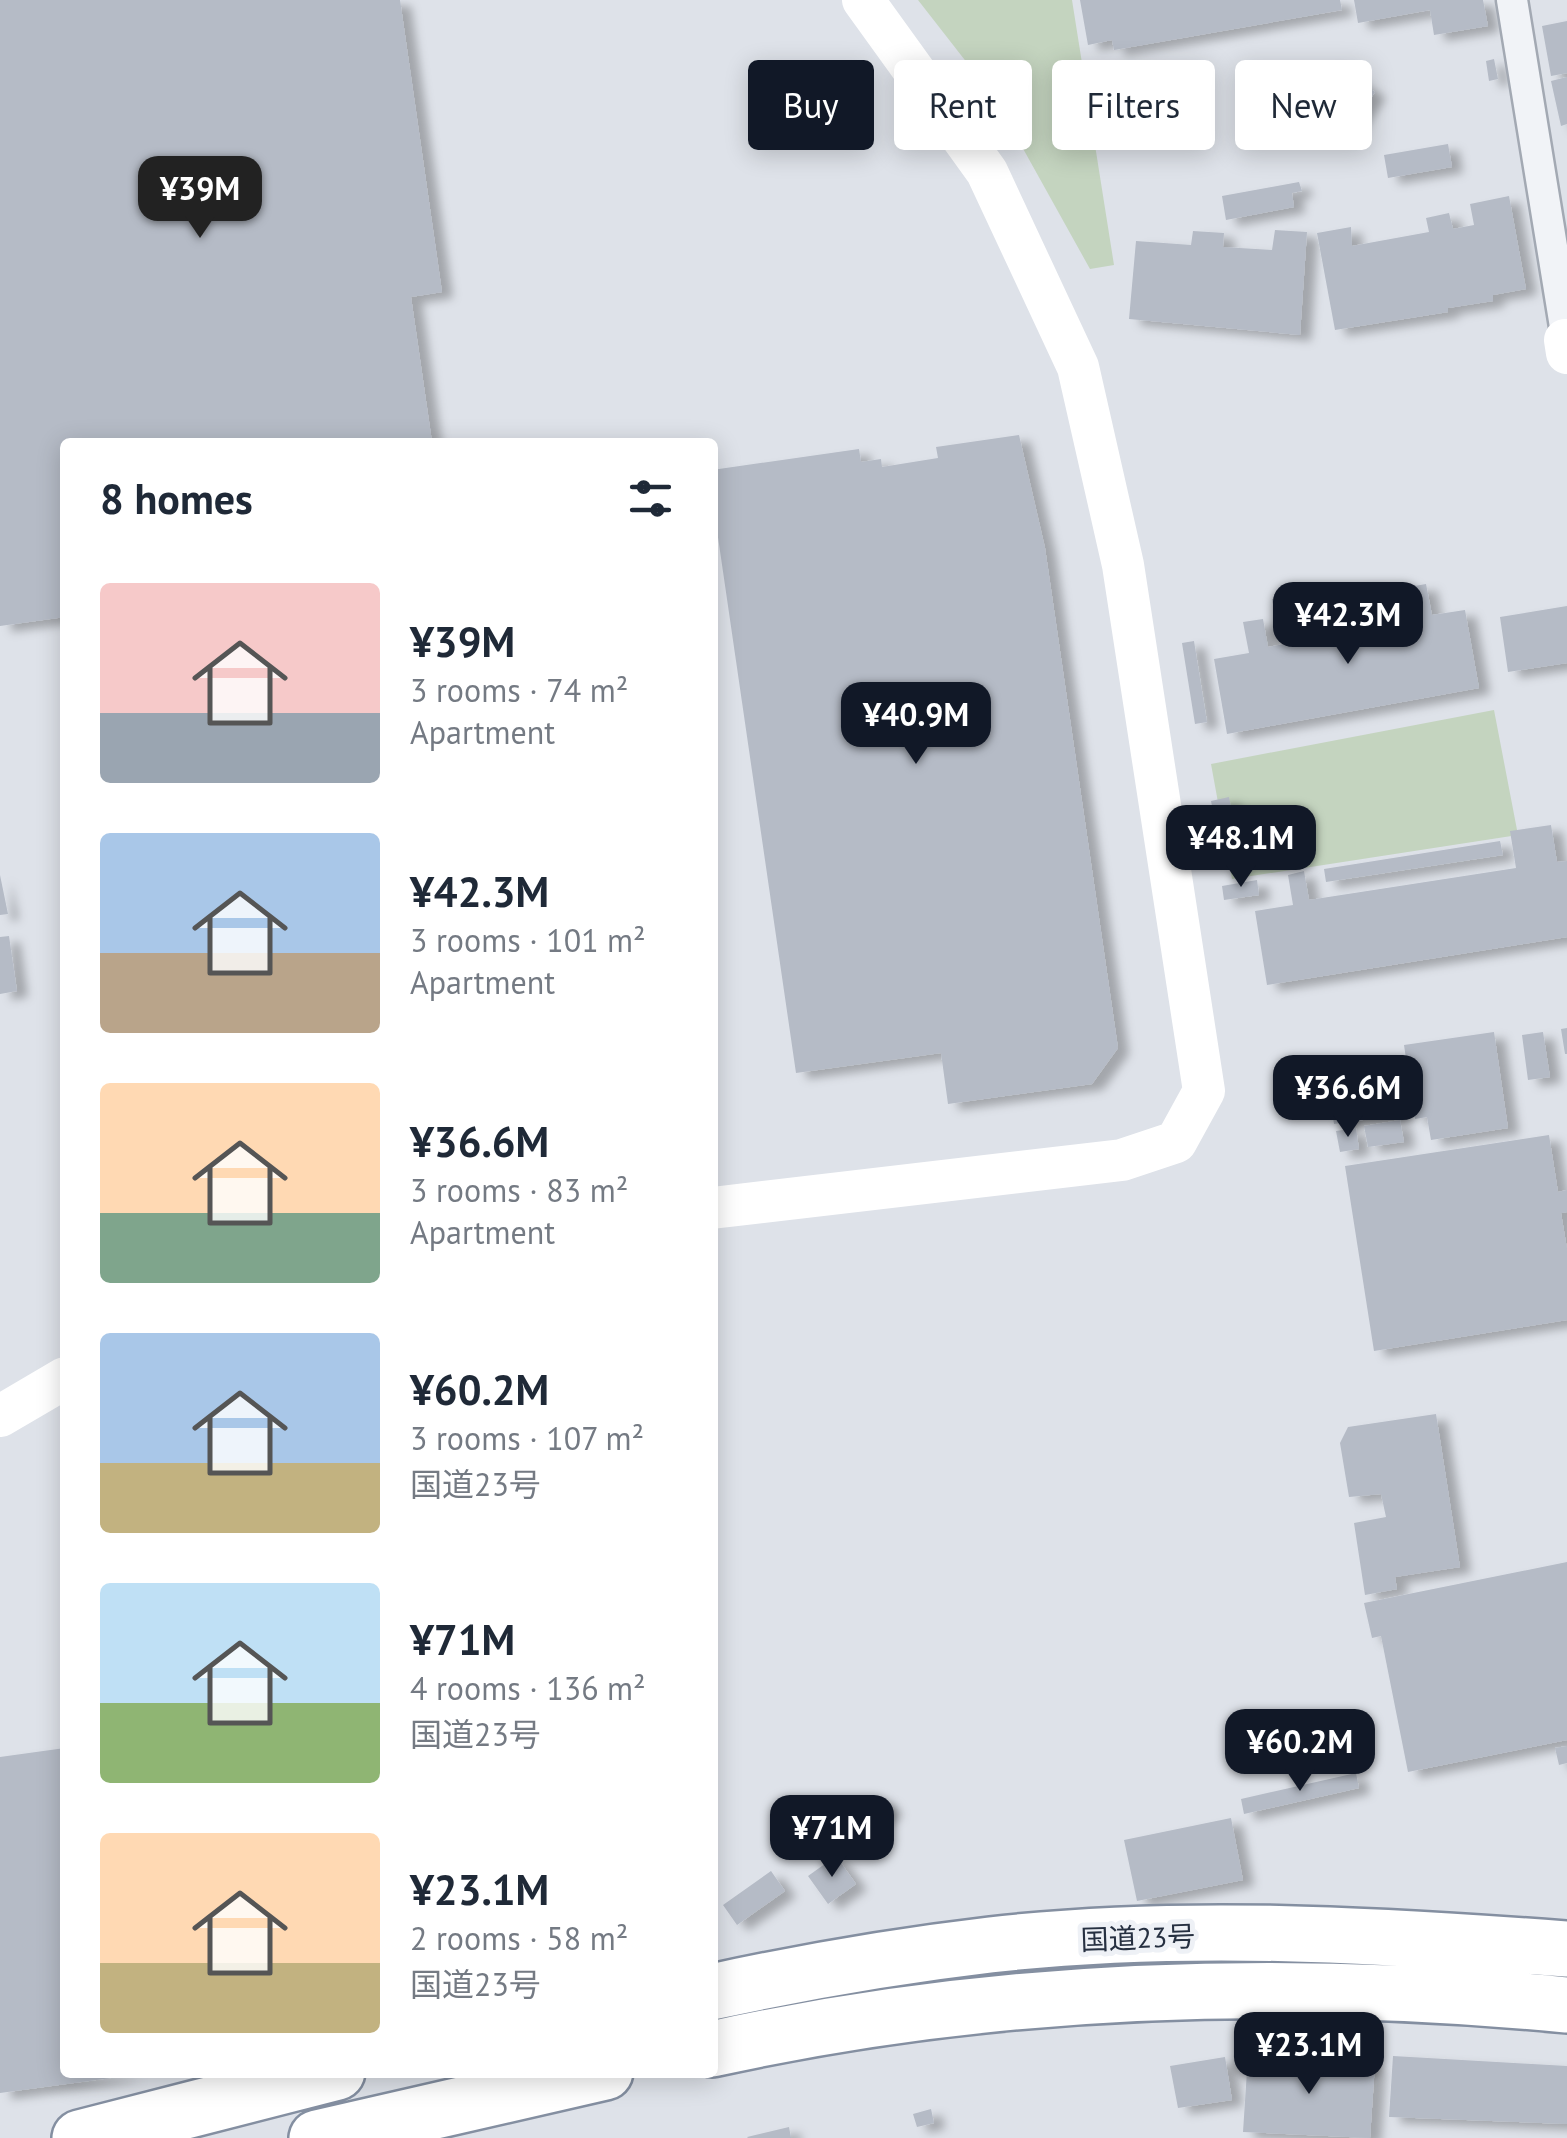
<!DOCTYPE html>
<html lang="en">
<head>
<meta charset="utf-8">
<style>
  body { margin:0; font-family:"PT Sans","Noto Sans JP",sans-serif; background:#f2f2f3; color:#1f2937; height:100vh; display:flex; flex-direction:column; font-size:38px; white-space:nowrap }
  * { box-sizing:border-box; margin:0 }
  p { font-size:32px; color:#747a83 }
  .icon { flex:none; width:55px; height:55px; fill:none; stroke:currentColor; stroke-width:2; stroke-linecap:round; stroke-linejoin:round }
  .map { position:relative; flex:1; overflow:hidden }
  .details { position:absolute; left:60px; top:438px; width:658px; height:1640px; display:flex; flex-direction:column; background:#fff; border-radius:10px; box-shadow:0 5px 25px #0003 }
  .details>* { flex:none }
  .hud { position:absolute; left:748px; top:60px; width:668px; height:90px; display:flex; gap:20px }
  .price { position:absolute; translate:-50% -85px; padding:0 22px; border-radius:20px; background:#111827; color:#fff; font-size:32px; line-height:65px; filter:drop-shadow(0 2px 5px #0008) }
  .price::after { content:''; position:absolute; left:50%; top:60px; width:30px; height:22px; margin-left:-15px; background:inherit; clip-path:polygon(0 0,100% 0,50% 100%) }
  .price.on { background:#222; color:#fff }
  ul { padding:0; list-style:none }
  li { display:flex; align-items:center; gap:30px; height:250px; padding:0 40px }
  li span { display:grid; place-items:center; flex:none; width:280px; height:200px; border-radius:10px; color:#555 }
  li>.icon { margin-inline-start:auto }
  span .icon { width:120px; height:120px; fill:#fffc; stroke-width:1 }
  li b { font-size:42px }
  h2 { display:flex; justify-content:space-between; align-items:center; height:120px; padding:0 40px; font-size:42px }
  .tag { padding:0 35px; border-radius:10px; background:#fff; box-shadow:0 5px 25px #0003; font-size:35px; line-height:90px }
  .tag.on { background:#111827; color:#fff }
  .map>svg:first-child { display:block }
  .green { fill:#c4d4bf }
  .building { fill:#b5bbc6; filter:url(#shadow) }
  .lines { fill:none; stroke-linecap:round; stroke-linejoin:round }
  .street-casing { stroke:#a3a9b3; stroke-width:35 }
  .highway-casing { stroke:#848fa1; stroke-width:60 }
  .street { stroke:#f1f3f7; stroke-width:30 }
  .secondary { stroke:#fff; stroke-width:42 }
  .highway { stroke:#fff; stroke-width:55 }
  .labels { text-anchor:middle; stroke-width:10; stroke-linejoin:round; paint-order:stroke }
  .street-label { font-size:28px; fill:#263041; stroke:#eef1f6 }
</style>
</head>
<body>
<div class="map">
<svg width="1567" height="2138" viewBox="0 0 1567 2138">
  <defs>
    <filter id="shadow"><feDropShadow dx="11" dy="6" stdDeviation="5" flood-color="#0004"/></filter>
  </defs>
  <rect width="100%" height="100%" fill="#dee2e9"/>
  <path class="green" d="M 918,0 L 1072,0 L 1114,265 L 1090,269 L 996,100 Z
    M 1494,710 L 1518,835 L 1232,879 L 1211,764 Z"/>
  <path class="building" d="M 0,0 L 400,0 L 442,292 L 411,297 L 432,442 L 65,442 L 65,617 L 0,626 Z
    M 1080,0 L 1340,0 L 1342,10 L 1114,50 L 1112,40 L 1088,45 Z
    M 1354,0 L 1483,0 L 1488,26 L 1434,35 L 1430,10 L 1358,23 Z
    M 1567,21 L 1567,73 L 1551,76 L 1542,26 Z
    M 1494,59 L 1498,79 L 1489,81 L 1486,61 Z
    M 1329,61 L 1375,92 L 1346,136 L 1300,105 Z
    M 1567,77 L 1567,124 L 1561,126 L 1551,81 Z
    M 1448,144 L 1452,167 L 1388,178 L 1384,155 Z
    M 1299,182 L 1302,191 L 1292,193 L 1294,207 L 1226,220 L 1222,196 Z
    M 1509,196 L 1526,289 L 1493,295 L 1493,301 L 1448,308 L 1448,312 L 1335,330 L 1317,233 L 1351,227 L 1352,246 L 1429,232 L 1426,218 L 1449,213 L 1453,229 L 1474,225 L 1470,204 Z
    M 1275,230 L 1307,232 L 1300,335 L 1129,319 L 1136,241 L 1191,245 L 1193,231 L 1224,233 L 1223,247 L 1272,250 Z
    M 1019,435 L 1045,548 L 1118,1048 L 1092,1084 L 948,1104 L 941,1053 L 796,1073 L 712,496 L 712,470 L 859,449 L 861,462 L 881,459 L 882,467 L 938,458 L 936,447 Z
    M 1370,582 L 1375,609 L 1277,626 L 1272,599 Z
    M 1426,584 L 1432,615 L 1465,610 L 1479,688 L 1227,734 L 1214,659 L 1249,653 L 1243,622 L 1263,619 L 1268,647 L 1392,624 L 1386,591 Z
    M 1567,606 L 1567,663 L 1508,672 L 1500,617 Z
    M 1194,641 L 1207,722 L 1195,724 L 1182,643 Z
    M 1229,797 L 1233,817 L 1215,821 L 1211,801 Z
    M 1551,825 L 1557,862 L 1567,861 L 1567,937 L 1267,985 L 1255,911 L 1293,905 L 1288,875 L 1304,871 L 1309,900 L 1516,868 L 1510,831 Z
    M 1500,841 L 1503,855 L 1326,882 L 1324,869 Z
    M 0,875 L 8,914 L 0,915 Z
    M 1257,880 L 1259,895 L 1224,900 L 1222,886 Z
    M 9,936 L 17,991 L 0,994 L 0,937 Z
    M 1567,1028 L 1567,1054 L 1565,1054 L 1561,1029 Z
    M 1494,1032 L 1508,1128 L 1431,1140 L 1427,1117 L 1415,1119 L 1404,1045 Z
    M 1543,1032 L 1550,1077 L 1528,1080 L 1522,1035 Z
    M 1391,1057 L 1399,1115 L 1334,1124 L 1326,1066 Z
    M 1400,1120 L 1404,1142 L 1368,1147 L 1364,1126 Z
    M 1356,1128 L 1359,1149 L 1340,1152 L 1336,1131 Z
    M 1549,1135 L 1558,1192 L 1567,1190 L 1567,1212 L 1561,1213 L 1567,1249 L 1567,1320 L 1374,1351 L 1345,1166 Z
    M 1436,1414 L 1460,1567 L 1395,1577 L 1397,1589 L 1365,1595 L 1354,1523 L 1386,1517 L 1381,1494 L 1349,1497 L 1340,1443 L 1348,1427 Z
    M 1567,1562 L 1567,1740 L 1408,1772 L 1381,1636 L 1372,1638 L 1364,1603 Z
    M 1567,1746 L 1567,1763 L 1559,1765 L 1555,1748 Z
    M 65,1748 L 65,2072 L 133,2075 L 0,2093 L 0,1757 Z
    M 1356,1773 L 1359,1788 L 1244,1814 L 1241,1799 Z
    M 883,1797 L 892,1810 L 873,1824 L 864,1810 Z
    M 1231,1818 L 1243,1880 L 1137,1901 L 1124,1840 Z
    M 836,1856 L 856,1884 L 828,1904 L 808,1876 Z
    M 771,1871 L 785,1891 L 737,1925 L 723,1905 Z
    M 1248,2055 L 1375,2064 L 1370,2138 L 1243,2132 Z
    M 1393,2056 L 1567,2066 L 1567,2124 L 1389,2117 Z
    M 1225,2057 L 1232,2100 L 1178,2108 L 1170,2066 Z
    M 931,2109 L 934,2123 L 917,2127 L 913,2114 Z
    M 789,2127 L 791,2138 L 748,2138 L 747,2137 Z"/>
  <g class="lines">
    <g class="street-casing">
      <path id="street" d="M 1512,0 L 1567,339"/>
    </g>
    <g class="highway-casing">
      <path id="highway" d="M 712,1992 C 804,1972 896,1956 990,1945 C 1181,1923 1376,1935 1567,1949
        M 712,2049 C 992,1987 1283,1978 1567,2005
        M 80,2138 L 337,2072
        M 317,2138 L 605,2072"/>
    </g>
    <use href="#street" class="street"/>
    <path class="secondary" d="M 1565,340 L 1567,353
      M 712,1208 L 1122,1160 L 1176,1142 L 1204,1091 L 1123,565 L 1078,367 L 987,172 L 863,0
      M 0,1416 L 65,1378"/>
    <use href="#highway" class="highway"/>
  </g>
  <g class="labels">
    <g class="street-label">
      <text transform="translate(1138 1938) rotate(-2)" y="10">国道23号</text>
    </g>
  </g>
</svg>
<b class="price on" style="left:200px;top:241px">¥39M</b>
<b class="price" style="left:1348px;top:667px">¥42.3M</b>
<b class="price" style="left:916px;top:767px">¥40.9M</b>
<b class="price" style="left:1241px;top:890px">¥48.1M</b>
<b class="price" style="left:1348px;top:1140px">¥36.6M</b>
<b class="price" style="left:1300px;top:1794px">¥60.2M</b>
<b class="price" style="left:832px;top:1880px">¥71M</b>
<b class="price" style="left:1309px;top:2097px">¥23.1M</b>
<div class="hud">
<a class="tag on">Buy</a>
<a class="tag">Rent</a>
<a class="tag">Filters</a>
<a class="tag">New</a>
</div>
<section class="details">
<h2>8 homes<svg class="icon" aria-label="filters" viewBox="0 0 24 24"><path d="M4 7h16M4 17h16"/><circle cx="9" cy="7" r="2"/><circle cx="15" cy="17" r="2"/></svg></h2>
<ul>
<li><span style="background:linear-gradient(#f6c9c9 65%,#9aa5b1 0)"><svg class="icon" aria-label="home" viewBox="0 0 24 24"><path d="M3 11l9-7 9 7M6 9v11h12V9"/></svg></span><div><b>¥39M</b><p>3 rooms · 74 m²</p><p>Apartment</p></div></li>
<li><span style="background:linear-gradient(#a9c7e8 60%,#b9a48a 0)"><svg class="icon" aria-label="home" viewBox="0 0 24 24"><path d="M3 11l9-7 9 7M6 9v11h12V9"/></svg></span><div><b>¥42.3M</b><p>3 rooms · 101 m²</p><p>Apartment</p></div></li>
<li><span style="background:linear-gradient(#ffd9b3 65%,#7fa58c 0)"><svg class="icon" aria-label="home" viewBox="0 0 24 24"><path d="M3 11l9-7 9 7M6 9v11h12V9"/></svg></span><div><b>¥36.6M</b><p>3 rooms · 83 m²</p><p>Apartment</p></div></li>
<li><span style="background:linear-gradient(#a9c7e8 65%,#c2b280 0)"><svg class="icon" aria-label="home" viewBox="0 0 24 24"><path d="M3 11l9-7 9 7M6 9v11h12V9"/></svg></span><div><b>¥60.2M</b><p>3 rooms · 107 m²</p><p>国道23号</p></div></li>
<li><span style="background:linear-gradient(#bfe0f5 60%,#8fb573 0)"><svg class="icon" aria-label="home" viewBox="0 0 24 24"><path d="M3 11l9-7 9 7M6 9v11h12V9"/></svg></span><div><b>¥71M</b><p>4 rooms · 136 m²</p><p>国道23号</p></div></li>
<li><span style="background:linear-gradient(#ffd9b3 65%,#c2b280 0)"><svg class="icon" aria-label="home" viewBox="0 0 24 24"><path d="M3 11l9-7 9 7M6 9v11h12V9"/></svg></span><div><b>¥23.1M</b><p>2 rooms · 58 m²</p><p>国道23号</p></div></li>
</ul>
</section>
</div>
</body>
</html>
